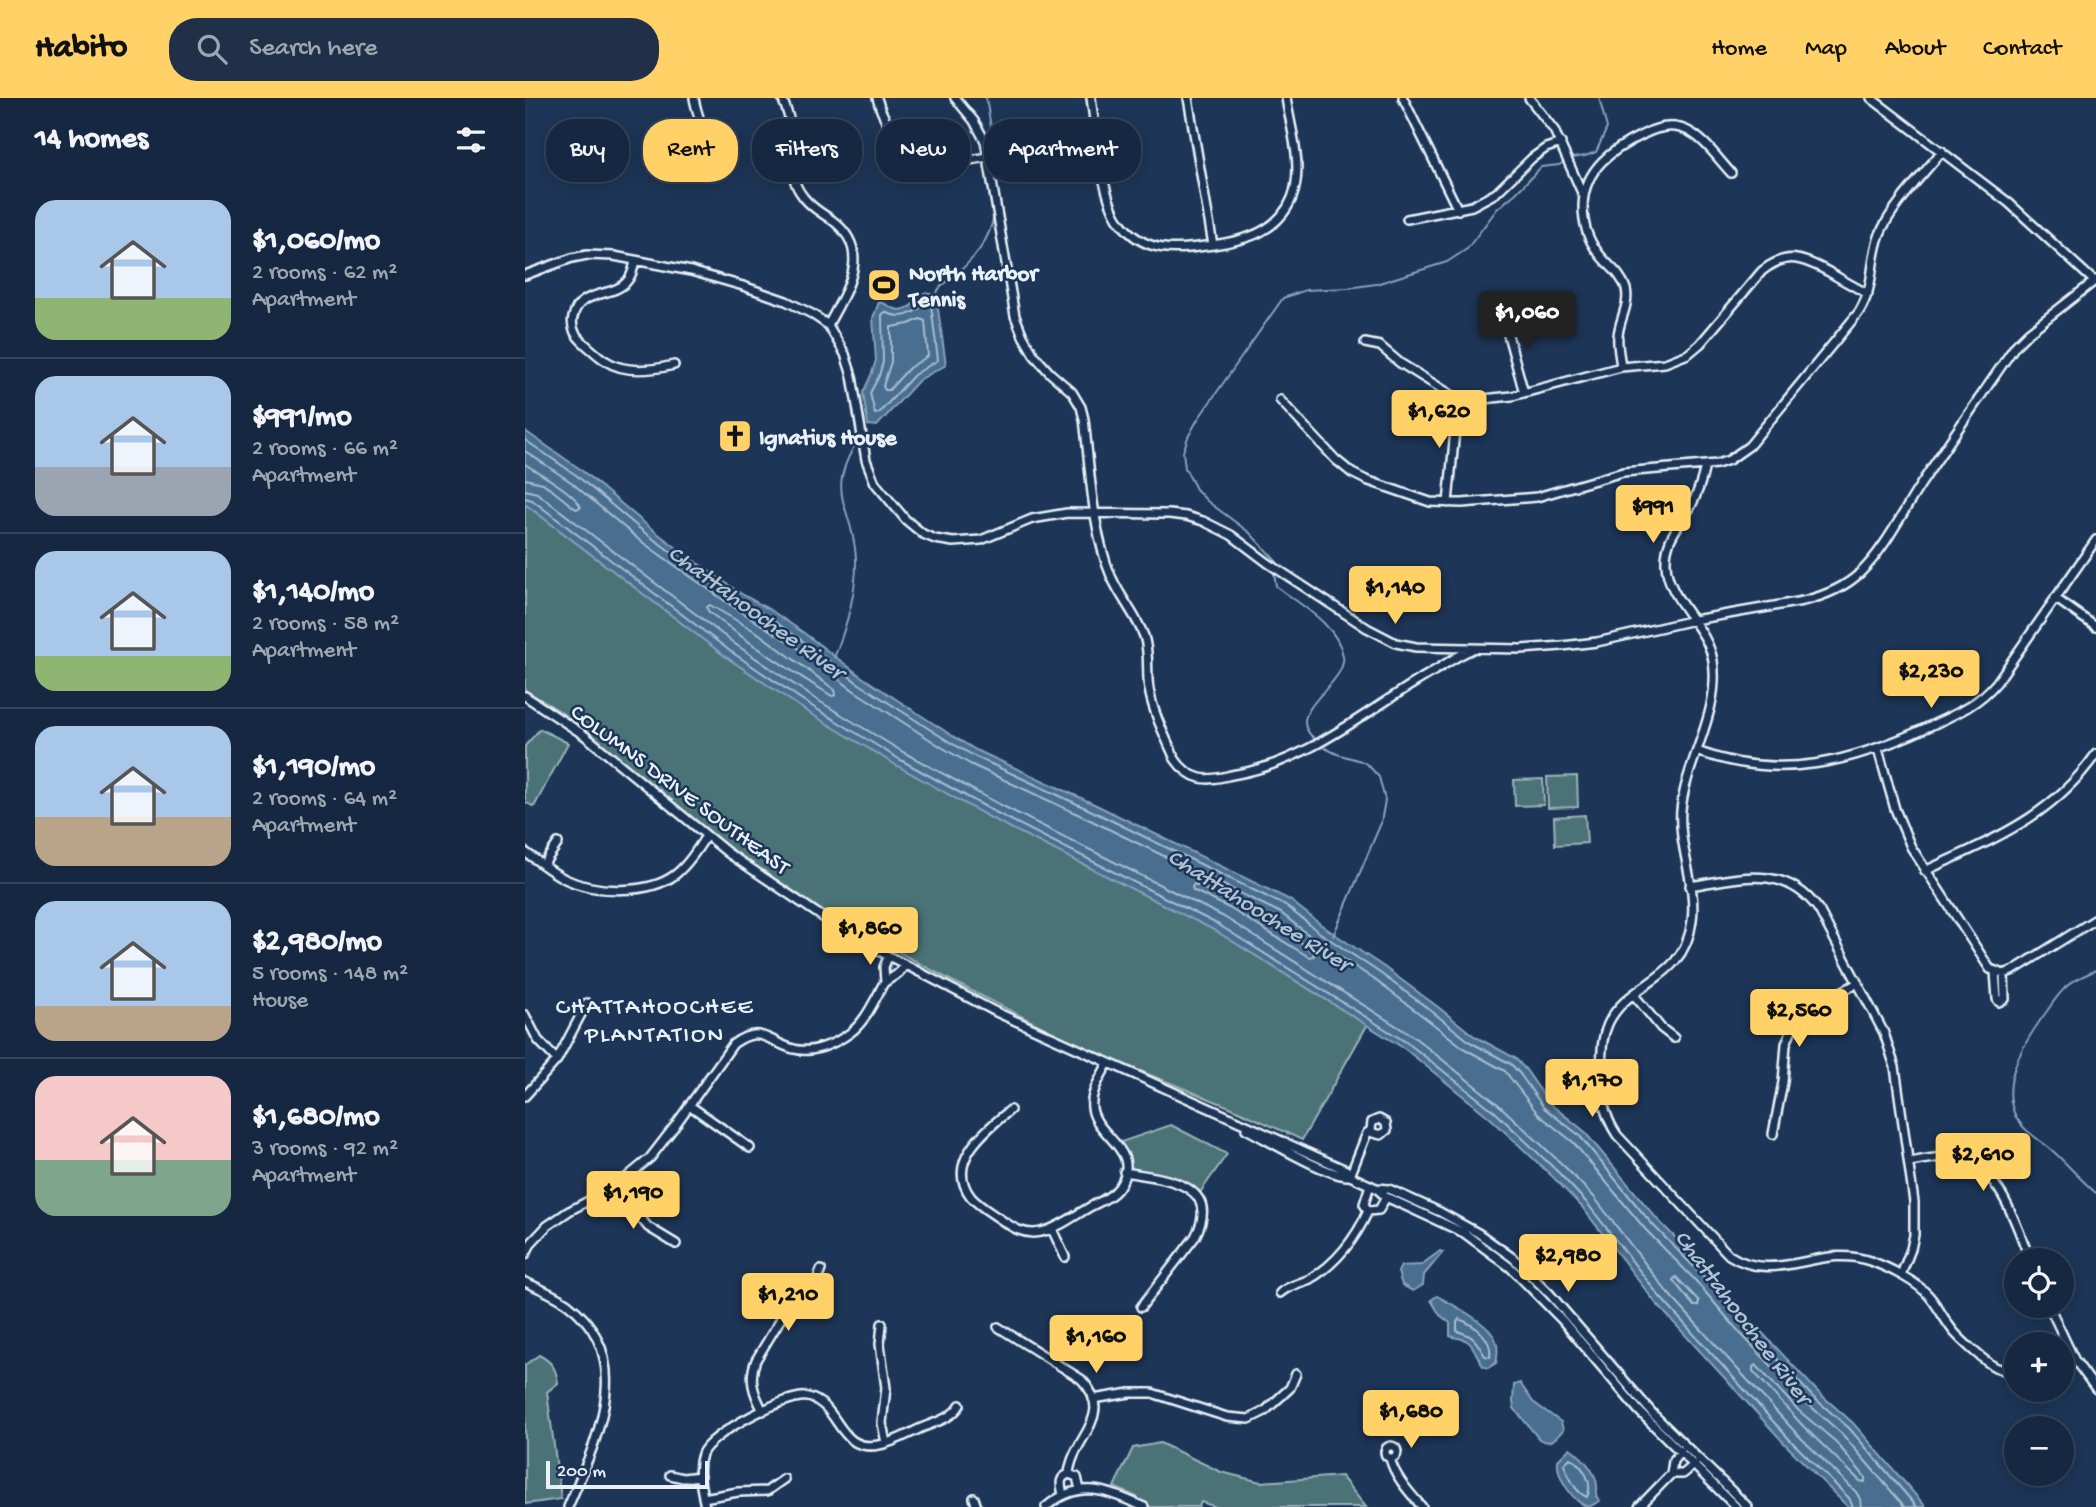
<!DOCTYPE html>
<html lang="en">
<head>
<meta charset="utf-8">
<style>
  body { margin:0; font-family:"Gochi Hand",sans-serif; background:#1f3048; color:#f1f3f6; height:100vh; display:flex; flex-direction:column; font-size:26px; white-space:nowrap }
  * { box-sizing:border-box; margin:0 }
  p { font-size:23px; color:#9ea6b1 }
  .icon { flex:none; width:38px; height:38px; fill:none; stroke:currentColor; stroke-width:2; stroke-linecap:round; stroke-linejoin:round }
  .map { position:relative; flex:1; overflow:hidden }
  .side { display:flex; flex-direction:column; background:#162841; width:525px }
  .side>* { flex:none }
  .guide { position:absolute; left:21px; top:21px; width:665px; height:63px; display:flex; gap:14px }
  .controls { position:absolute; left:1479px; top:1150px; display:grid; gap:14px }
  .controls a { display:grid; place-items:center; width:70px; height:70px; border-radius:50%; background:#162841; box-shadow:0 4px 18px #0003,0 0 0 2px #35445a; font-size:35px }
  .scale { position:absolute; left:21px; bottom:18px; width:163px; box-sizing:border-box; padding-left:7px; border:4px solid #e8f1f8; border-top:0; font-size:19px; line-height:24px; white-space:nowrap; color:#e8f1f8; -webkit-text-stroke:5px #1d3557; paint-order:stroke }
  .price { position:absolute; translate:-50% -60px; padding:0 16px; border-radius:7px; background:#ffd166; color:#111; font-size:23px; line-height:46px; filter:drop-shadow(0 2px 4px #0008) }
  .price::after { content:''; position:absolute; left:50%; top:42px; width:21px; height:16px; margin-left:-10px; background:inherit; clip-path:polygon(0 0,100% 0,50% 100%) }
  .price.on { background:#222; color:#fff }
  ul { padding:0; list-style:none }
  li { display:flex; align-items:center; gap:21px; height:175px; padding:0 35px }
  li+li { border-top:2px solid #35445a }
  li span { display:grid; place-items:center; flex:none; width:196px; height:140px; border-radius:21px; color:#555 }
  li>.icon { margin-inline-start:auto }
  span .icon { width:84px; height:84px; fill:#fffc; stroke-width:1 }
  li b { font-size:30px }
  h2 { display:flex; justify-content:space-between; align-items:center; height:84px; padding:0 35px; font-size:30px }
  .pill { padding:0 24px; border-radius:28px; background:#162841; box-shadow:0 4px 18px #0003,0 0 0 2px #35445a; font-size:24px; line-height:63px }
  .pill.on { background:#ffd166; color:#111 }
  header { display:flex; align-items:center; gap:42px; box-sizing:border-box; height:98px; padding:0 35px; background:#ffd166; color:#111 }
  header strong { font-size:33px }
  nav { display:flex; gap:38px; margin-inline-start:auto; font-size:24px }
  .search { width:490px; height:63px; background:#1f3048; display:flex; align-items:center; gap:18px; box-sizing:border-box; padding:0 24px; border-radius:28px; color:#9ea6b1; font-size:26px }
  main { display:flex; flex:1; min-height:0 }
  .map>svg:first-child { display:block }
  .green { fill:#4c7377; stroke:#9ab2b8; stroke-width:2 }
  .water { fill:#486e90; stroke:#88a2ba; stroke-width:2 }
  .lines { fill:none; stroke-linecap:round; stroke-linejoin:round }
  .shore { stroke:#a8bdce; stroke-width:2 }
  .stream { stroke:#88a2ba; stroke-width:2 }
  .minor-casing { stroke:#e8f1f8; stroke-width:12 }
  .minor { stroke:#1d3557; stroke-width:7 }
  .labels { text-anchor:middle; stroke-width:5; stroke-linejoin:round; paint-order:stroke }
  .poi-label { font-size:23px; font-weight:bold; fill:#e8f1f8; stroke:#1d3557; text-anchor:start }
  .street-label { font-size:23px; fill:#e8f1f8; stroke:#1d3557 }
  .water-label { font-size:24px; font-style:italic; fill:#b0c3d4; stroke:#1d3557 }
  .neighbourhood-label { font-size:24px; letter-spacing:2px; fill:#e8f1f8; stroke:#1d3557 }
</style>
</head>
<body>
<header>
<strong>Habito</strong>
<div class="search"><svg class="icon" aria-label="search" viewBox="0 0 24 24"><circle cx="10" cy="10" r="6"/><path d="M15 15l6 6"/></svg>Search here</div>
<nav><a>Home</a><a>Map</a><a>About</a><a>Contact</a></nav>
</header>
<main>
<section class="side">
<h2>14 homes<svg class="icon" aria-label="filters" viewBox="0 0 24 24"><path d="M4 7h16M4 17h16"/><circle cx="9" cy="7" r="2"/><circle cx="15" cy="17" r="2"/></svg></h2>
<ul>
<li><span style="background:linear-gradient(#a9c7e8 70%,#8fb573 0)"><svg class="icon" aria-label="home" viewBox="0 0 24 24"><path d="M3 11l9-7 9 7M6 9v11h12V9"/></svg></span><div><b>$1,060/mo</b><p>2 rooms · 62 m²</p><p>Apartment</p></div></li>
<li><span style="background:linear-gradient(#a9c7e8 65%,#9aa5b1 0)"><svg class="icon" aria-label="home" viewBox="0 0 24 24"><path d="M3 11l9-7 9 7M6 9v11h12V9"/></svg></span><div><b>$991/mo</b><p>2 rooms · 66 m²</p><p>Apartment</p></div></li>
<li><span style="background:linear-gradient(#a9c7e8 75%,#8fb573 0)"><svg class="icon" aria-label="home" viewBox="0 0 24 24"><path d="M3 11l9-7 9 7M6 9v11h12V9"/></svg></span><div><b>$1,140/mo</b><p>2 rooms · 58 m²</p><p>Apartment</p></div></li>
<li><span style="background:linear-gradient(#a9c7e8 65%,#b9a48a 0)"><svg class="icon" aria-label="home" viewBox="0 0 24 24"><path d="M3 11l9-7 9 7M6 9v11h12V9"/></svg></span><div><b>$1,190/mo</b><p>2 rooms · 64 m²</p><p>Apartment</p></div></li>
<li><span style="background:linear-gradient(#a9c7e8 75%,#b9a48a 0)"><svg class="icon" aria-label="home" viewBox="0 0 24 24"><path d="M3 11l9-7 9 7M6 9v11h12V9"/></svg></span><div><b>$2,980/mo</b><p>5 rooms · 148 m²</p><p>House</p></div></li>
<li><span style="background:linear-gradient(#f6c9c9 60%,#7fa58c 0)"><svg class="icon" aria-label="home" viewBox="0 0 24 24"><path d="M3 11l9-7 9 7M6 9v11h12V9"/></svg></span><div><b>$1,680/mo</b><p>3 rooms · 92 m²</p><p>Apartment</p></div></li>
</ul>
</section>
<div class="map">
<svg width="1571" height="1409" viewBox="0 0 1571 1409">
  <rect width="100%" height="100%" fill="#1d3557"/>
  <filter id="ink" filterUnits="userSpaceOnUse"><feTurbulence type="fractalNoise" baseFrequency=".0143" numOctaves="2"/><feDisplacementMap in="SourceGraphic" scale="14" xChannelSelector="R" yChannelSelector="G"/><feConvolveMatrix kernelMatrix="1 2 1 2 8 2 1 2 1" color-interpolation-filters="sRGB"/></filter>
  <g filter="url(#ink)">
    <path class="green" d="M 370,176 L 374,189 L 347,198 L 343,185 Z
      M 0,396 L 566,757 L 844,924 L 777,1042 L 707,1010 L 561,951 L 423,881 L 294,811 L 204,752 L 74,643 L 33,612 L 0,592 Z
      M 15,631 L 43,645 L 9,709 L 0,704 L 0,648 Z
      M 1052,678 L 1053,709 L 1023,710 L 1022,679 Z
      M 1018,681 L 1019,707 L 990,708 L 989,682 Z
      M 1060,717 L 1062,745 L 1030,747 L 1029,719 Z
      M 646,1027 L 702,1056 L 674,1096 C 653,1074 635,1076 608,1072 C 602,1067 600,1052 596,1044 Z
      M 14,1257 C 27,1264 31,1270 33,1285 L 22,1294 L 36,1401 L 0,1406 L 0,1267 Z
      M 635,1345 L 696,1374 L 736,1384 L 816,1378 L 841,1409 L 691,1409 L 676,1404 L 674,1409 L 607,1409 L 612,1399 L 589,1389 L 608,1350 Z"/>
    <path class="water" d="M 399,195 L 411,197 L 421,267 L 394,282 L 352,328 L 343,327 L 338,295 L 347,275 L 351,262 L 348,220 L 354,204 C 361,205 364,209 370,211 C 382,215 392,203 399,195 Z
      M 0,333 L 55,371 L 123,428 L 161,457 L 215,495 L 247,513 L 279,535 L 337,579 L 426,637 L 451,652 L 569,706 L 765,802 L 799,829 L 859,869 L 913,909 L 949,938 L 990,960 L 1001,972 L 1024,1005 L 1058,1032 L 1132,1121 L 1182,1172 L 1227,1224 L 1293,1294 L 1328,1325 L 1401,1409 L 1323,1409 L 1261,1347 L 1130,1204 L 1057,1109 L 1029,1080 L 964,1019 L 880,951 L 691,833 L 464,719 L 371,667 L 281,613 L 201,559 L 0,406 Z
      M 915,1153 L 918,1154 L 899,1177 L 898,1187 L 888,1193 L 877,1187 L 873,1174 L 876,1168 L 896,1167 Z
      M 912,1198 C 928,1207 958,1222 968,1237 C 974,1245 973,1256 971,1265 L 963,1270 L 958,1268 C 953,1261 949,1247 942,1243 C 937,1240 930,1240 925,1238 L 925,1225 L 915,1217 L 906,1202 Z
      M 995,1285 L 1008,1304 L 1036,1324 L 1038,1332 C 1031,1340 1025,1348 1014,1341 L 989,1310 L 988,1304 L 989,1287 Z
      M 1045,1350 C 1059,1360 1077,1379 1071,1398 L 1075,1403 L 1064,1409 C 1048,1405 1031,1378 1033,1362 Z"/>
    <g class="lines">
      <path class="shore" d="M 400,205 L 403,204 L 406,207 L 413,262 L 389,277 L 354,315 L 350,316 L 345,295 L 354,278 L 358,264 L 357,217 L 360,214 C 376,222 388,217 400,205 Z
        M 395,221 L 400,223 L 403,258 L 384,270 L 364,292 L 360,292 L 358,288 L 366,264 L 366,229 L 384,226 Z
        M 0,342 L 51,377 L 119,434 L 157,462 L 211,500 L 243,519 L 275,541 L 333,585 L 423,643 L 449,658 L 565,712 L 761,808 L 795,835 L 855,875 L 909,915 L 945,944 L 986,966 L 995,976 L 1019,1010 L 1054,1037 L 1126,1125 L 1177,1177 L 1222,1229 L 1288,1299 L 1324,1330 L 1392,1409
        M 0,353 L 46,384 L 113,441 L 152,469 L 207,508 L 270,548 L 328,592 L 418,650 L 445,666 L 561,720 L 756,815 L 790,842 L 850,882 L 903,922 L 940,951 L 980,973 L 1013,1016 L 1048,1044 L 1120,1131 L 1170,1182 L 1215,1235 L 1282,1305 L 1317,1336 L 1380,1409
        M 0,366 C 15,376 49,394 56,409 L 51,411 L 18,385 L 0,381
        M 0,392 L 12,395 L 210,546 L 289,600 L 378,654 L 472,705 L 699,819 L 889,939 L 974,1007 L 1040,1069 L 1069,1099 L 1142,1194 L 1272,1336 L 1331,1394 L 1335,1401 L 1336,1409
        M 0,400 L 7,402 L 205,553 L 285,607 L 374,661 L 468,713 L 694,827 L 884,946 L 969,1013 L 1034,1075 L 1062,1105 L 1135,1199 L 1265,1342 L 1324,1400 L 1328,1409
        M 185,507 L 233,535 L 310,592 L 311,597 L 307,598 C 264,572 222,544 183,513 L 182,509 Z
        M 669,786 L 750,824 L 788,854 L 789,858 L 784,859 L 704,810 L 668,792 L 667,789 Z
        M 1151,1179 L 1174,1203 L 1173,1208 L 1169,1208 L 1148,1182 Z
        M 934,1221 C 950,1227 968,1240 965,1259 L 960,1258 C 950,1242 951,1239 932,1233 L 932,1224 Z
        M 1231,1267 L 1274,1313 L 1310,1343 L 1340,1379 L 1340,1384 L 1335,1383 L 1279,1329 L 1228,1273 L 1228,1269 Z
        M 1045,1360 C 1058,1367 1069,1385 1062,1399 C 1051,1395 1043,1378 1039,1366 Z"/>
      <path class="stream" d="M 461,0 L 469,47 L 471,86
        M 1047,60 L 1060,58 L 1071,54 L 1082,30 L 1074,0
        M 411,197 C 413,189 419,186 426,181 C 447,163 465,144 469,116
        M 751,469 L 752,464 L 725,435 L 682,403 L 671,391 L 660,370 L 658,354 L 663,339 L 673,321 L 758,200 L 781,192 L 823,190 L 851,186 L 922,164 L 942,151 L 972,111 L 991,95 L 1016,69 L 1034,67 L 1039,64
        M 749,474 L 751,488 C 774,506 813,527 818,558 C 823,587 755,614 790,641
        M 309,560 C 321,530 332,493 331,460 C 328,406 298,398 333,342
        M 800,650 L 812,656 L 836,663 L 843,667 L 854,679 L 860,702 L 856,725 L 808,838
        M 1571,872 C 1561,877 1551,880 1542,888 C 1534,895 1528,904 1522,913 C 1502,940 1474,982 1490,1017 C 1498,1034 1515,1041 1529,1054 C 1543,1067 1556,1082 1571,1095"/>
      <g class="minor-casing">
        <path id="minor" d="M 169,0 C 172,21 189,52 183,70
          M 257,0 C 262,12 266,23 267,36 C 268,54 264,72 272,89 C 280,105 293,113 307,122 C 349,153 321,193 303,227
          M 352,0 C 361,34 387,64 425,64 C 437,64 450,61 463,59
          M 430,0 L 449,23 L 460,43 L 490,218 L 498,238 L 509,257 L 525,275 L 547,294 L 556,309 L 559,321 C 565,369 567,433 586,478 C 595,499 611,517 619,538 C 625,556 621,574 624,591 C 628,615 640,638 650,661 C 656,670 663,677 675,680 C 687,683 700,678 712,676 C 784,663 842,612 904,576 C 918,568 931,558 946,552
          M 566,0 C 571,33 576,99 595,124 C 620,157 652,152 688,147 C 721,142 753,134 767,100 C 779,69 766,32 761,0
          M 663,0 L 688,147
          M 878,0 L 933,112
          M 1004,0 L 1029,32 L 1058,97
          M 1346,0 L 1484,105 L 1569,183
          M 882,121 L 947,108 L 971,95 L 1007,60 L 1021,50 L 1036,45
          M 110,162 C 109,168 108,176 103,182 C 89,201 54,190 48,219 C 45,231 52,239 60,246 C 67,252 74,259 81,263 C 100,276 128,272 149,267
          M 0,177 L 47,160 L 62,157 L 89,158 L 166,173 L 218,188 L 261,203 L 287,216 L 303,227 L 320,256 L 327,278 L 341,362 L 350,385 L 381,422 L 398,436 L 410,441 L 428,444 L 456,442 L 507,421 L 542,415 L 644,416 L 661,418 L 678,423 L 706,437 L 743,465 L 842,530 L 871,545 L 891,549 L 996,551 L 1037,548 L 1072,544 L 1169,522 L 1278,503 C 1299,498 1319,490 1335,475 C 1360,451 1377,415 1396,386 C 1427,339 1459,294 1490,248 L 1503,235 L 1571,182
          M 980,213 L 980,226 L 999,295
          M 840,245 L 855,248 L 875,265 L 933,301 L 949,302 L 987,298 L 1096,269 L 1140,265 L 1163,256 L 1175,246 L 1237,173 C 1262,153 1278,160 1304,174 C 1317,182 1330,189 1343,196
          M 1096,269 C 1095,259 1092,248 1093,238 C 1094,222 1105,207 1101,191 C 1096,174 1081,167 1072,153 C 1062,140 1058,125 1058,108 C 1059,70 1088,51 1119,36 C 1162,14 1180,46 1206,75
          M 755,302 L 811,362 L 827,375 L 841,382 L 905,404 L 937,405 L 1012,399 L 1098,374 L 1192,366 L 1204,362 L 1224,348 L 1334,214 C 1351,186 1344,164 1355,136 C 1366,109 1398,77 1417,53
          M 1180,368 C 1177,382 1173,395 1166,408 C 1155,427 1140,441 1141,465 C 1142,503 1182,526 1188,563 C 1196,615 1161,662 1156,712 C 1153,749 1172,786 1167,823 C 1159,885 1103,882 1083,926 C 1076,941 1077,956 1076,972 C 1076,998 1078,1016 1092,1037 L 1204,1157 C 1252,1188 1294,1145 1345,1163 C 1363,1169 1393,1184 1405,1199 C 1414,1210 1420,1223 1429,1234 C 1438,1244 1459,1263 1470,1269 C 1477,1272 1484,1274 1491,1275
          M 923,405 L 933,301
          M 1530,500 L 1571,529
          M 0,598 L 59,637 L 203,755 L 327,839 L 471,914 L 821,1072 L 825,1078 L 851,1090
          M 1353,651 L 1370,711 L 1386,749 L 1465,871 L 1479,876 L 1489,872 L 1571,821
          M 1172,653 C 1255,684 1328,664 1405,628 C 1431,616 1454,606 1472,584 L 1571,442
          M 0,754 C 13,763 26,774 40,781 C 69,795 125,797 151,776 C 163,766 172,752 181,738
          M 18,767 L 33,745
          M 1400,773 C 1468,741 1526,720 1571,656
          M 1165,788 C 1214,780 1260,765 1294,812 L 1359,935 L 1370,969 L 1389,1104 L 1389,1137 L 1386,1151 L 1376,1177
          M 1470,874 L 1472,901 L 1474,904 L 1480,901 L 1479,876
          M 360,884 L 359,869 L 363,859
          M 1109,897 L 1136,930 L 1149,940
          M 0,917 L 13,942 L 32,962
          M 0,998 L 32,962 L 62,905
          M 164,1007 L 225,1050
          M 485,1012 C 461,1032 419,1064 446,1099 C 453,1107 463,1113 472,1119 C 485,1128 498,1138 516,1134 C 532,1131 549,1118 563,1110 C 574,1104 587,1099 594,1089 C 619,1052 571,1039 567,1010 C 565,994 576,979 583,965
          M 721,1031 C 743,1042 805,1080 825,1078
          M 1248,1036 L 1258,984 L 1261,946 L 1268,928 L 1285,910 L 1333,885
          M 1384,1064 C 1398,1062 1413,1058 1427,1059 C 1473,1063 1491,1126 1505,1162
          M 599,1074 C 635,1080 699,1084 670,1139 L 616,1209
          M 825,1078 L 842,1035 L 846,1032 L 847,1024 L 854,1021 L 861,1025 L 862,1032 L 856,1037 L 848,1035 L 846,1032
          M 90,1089 L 123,1129 L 151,1146
          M 843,1113 L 854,1112 L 861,1099
          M 527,1131 L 540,1159
          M 0,1157 L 7,1144 L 22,1128 L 44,1113 L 90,1089 L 125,1060 L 149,1029 L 208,946 C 236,925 244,945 269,951 C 287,956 310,946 325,935 C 337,926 344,913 351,900 C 354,895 356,889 359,885 C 366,878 372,880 379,868
          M 0,1184 C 14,1190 30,1197 43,1206 C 114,1260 70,1345 43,1409
          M 755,1195 C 764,1187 774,1186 785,1181 C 811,1166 831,1140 843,1113 L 839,1106 L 845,1087
          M 1524,1208 L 1549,1261 L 1571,1291
          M 357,1226 L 355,1246 L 361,1290 L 357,1325 L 361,1345
          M 473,1229 L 556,1281 C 592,1318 547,1339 544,1376
          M 1536,1270 L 1542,1269 L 1549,1261
          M 568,1301 L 605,1295 L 627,1295 L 702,1319 L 724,1321 L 740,1313 L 765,1290 L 771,1276
          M 238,1313 C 229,1296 223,1281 231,1262 L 258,1217 L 281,1203 L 287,1196 L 296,1172
          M860 1354a6 6 0 1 1 12 0a6 6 0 1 1-12 0Z
          M 865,1360 C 869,1378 885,1395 897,1409
          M 1146,1376 L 1158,1376 L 1170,1366
          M 145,1377 L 158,1380 L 175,1378
          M 538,1397 C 536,1387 533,1380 544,1376 L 552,1379 L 555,1392
          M 178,1400 L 213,1394 L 242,1393 L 259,1381
          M 449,1400 L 452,1409
          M 180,1409 C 177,1392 171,1373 177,1356 C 184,1336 263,1295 283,1299 C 316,1307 312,1355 354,1347 C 367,1345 381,1337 394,1331 C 407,1325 427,1321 435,1307
          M 521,1409 C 555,1380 583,1393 619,1409
          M 1114,1409 L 1146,1376 L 1148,1363 L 1156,1353
          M 1211,1409 L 1114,1313 L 1037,1222 L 986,1170 L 939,1135 L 861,1099 L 851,1090 L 864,1091 L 915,1114 L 953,1135 L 988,1160 L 1024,1195 L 1129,1317 L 1223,1409"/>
      </g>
      <use href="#minor" class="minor"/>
    </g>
  </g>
  <defs>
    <g id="stadium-square" transform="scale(1.75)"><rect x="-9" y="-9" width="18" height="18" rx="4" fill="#ffd166" stroke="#1d3557"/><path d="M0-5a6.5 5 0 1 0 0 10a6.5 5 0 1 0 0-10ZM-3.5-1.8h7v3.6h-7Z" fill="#111"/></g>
    <g id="church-square" transform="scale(1.75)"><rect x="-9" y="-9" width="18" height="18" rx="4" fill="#ffd166" stroke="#1d3557"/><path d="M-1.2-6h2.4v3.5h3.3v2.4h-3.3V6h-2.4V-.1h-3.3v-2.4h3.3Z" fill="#111"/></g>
  </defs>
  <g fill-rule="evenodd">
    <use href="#stadium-square" x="359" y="187"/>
    <use href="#church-square" x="210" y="338"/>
  </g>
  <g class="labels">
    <g class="poi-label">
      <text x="384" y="182">North Harbor<tspan x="384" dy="26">Tennis</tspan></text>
      <text x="234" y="346">Ignatius House</text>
    </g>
    <g class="street-label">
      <text transform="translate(156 690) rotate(37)" y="8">COLUMNS DRIVE SOUTHEAST</text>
    </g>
    <g class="water-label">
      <text transform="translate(232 513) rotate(36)" y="8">Chattahoochee River</text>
      <text transform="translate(735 811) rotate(32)" y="8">Chattahoochee River</text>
      <text transform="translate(1219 1218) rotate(53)" y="8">Chattahoochee River</text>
    </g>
    <g class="neighbourhood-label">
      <text x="130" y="915">CHATTAHOOCHEE<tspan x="130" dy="28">PLANTATION</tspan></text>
    </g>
  </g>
</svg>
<div class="controls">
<a><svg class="icon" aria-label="locate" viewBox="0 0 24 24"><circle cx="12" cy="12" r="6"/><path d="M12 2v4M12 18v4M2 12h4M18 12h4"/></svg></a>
<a>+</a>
<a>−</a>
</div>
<div class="scale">200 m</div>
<b class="price on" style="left:1002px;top:253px">$1,060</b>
<b class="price" style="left:914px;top:352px">$1,620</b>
<b class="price" style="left:1128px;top:447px">$991</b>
<b class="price" style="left:870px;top:528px">$1,140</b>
<b class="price" style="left:1406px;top:612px">$2,230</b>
<b class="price" style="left:345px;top:869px">$1,860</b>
<b class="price" style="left:1274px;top:951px">$2,560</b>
<b class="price" style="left:1067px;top:1021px">$1,170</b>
<b class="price" style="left:1458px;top:1095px">$2,610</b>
<b class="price" style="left:108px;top:1133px">$1,190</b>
<b class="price" style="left:1043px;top:1196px">$2,980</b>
<b class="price" style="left:263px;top:1235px">$1,210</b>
<b class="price" style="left:571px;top:1277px">$1,160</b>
<b class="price" style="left:886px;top:1352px">$1,680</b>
<div class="guide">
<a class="pill">Buy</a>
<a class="pill on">Rent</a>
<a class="pill">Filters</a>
<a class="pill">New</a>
<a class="pill">Apartment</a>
</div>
</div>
</main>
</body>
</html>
